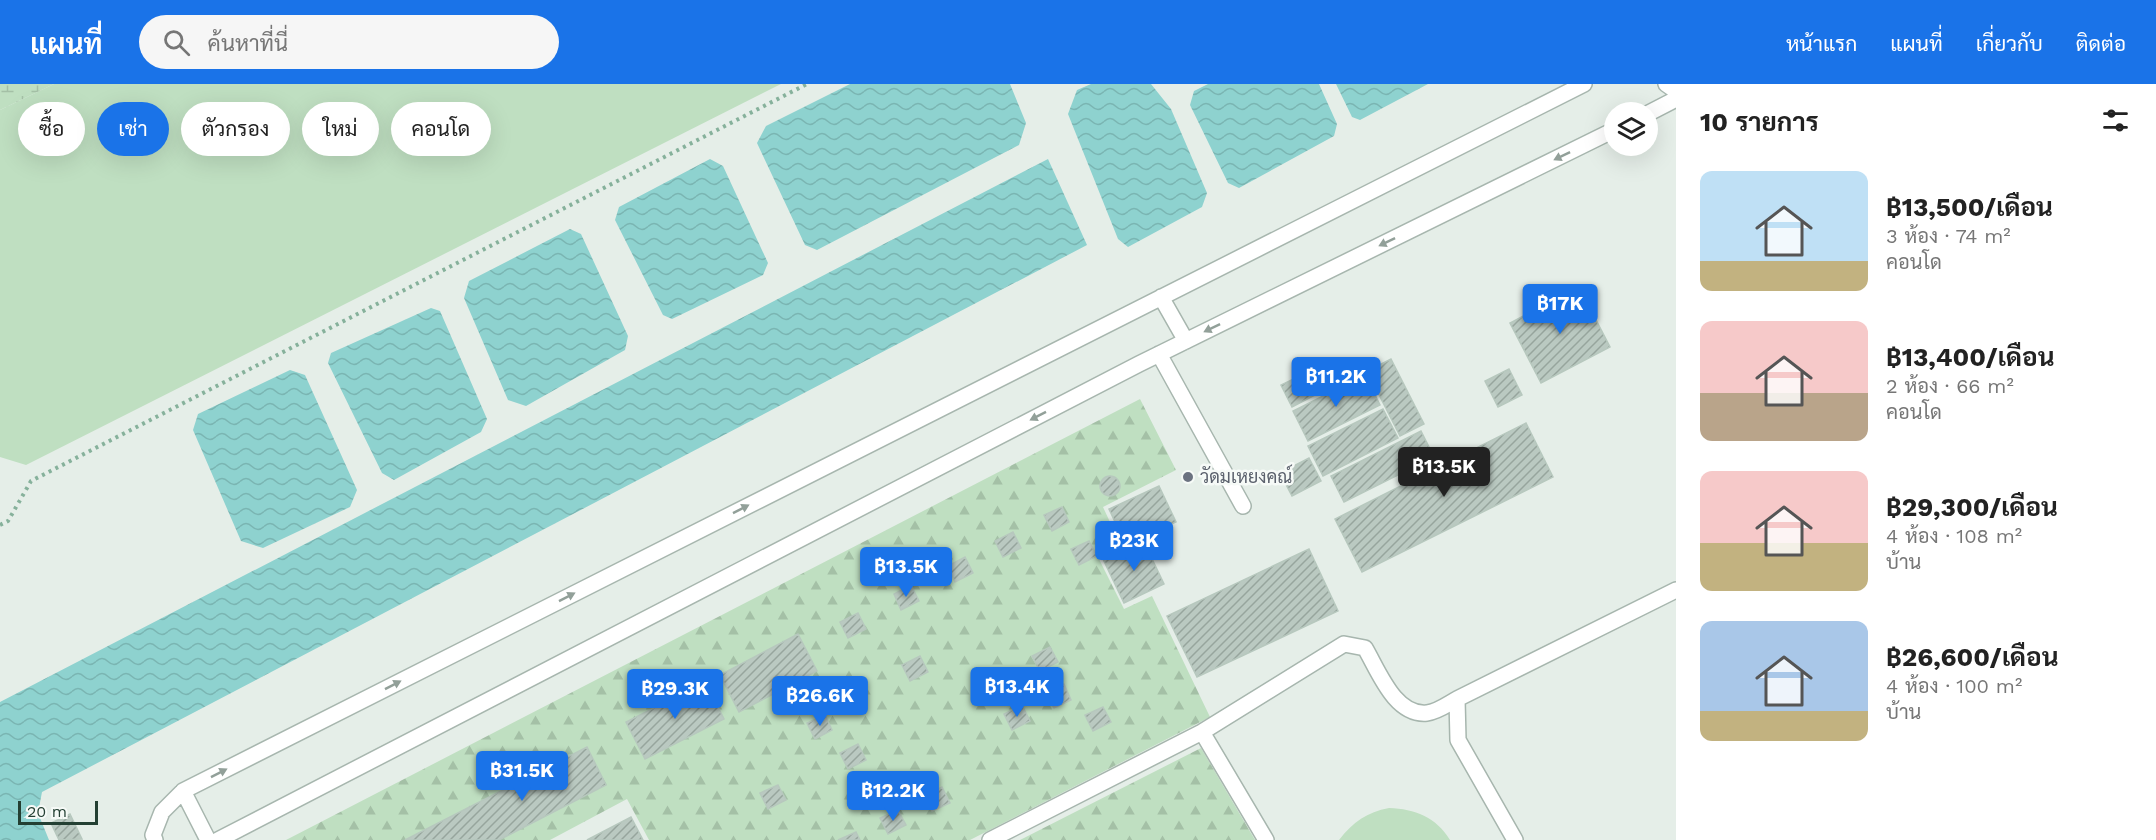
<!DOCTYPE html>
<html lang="th">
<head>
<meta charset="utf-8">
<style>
  body { margin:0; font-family:"Work Sans",Sarabun,sans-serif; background:#f6f6f6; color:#222; height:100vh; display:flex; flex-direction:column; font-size:22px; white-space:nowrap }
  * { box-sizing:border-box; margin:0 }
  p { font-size:20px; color:#767676 }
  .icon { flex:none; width:33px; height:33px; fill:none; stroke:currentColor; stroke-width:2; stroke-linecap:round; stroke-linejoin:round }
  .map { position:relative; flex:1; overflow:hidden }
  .side { display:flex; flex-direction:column; background:#fff; width:480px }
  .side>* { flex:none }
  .banner { position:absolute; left:18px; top:18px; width:570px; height:54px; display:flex; gap:12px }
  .controls { position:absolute; left:1604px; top:18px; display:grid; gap:12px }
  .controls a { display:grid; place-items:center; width:54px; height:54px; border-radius:50%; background:#fff; box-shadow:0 6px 24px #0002; font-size:30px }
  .scale { position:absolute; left:18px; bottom:15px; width:80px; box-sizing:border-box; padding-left:6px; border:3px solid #244033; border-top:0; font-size:16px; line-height:21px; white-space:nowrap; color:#244033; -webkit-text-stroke:4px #f6faf7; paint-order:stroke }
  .price { position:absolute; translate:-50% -51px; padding:0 14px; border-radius:6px; background:#1a73e8; color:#fff; font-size:20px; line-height:39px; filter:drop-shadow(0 2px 3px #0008) }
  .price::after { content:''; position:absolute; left:50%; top:36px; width:18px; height:14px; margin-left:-9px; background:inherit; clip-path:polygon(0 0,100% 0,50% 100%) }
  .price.selected { background:#222; color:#fff }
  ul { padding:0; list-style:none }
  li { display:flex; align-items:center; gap:18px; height:150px; padding:0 24px }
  li span { display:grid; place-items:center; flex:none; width:168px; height:120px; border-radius:12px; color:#555 }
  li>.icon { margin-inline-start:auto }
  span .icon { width:72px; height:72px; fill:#fffc; stroke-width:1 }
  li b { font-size:26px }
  h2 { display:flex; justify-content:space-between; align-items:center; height:72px; padding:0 24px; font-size:26px }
  .chip { padding:0 21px; border-radius:27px; background:#fff; box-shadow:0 6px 24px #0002; font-size:21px; line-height:54px }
  .chip.selected { background:#1a73e8; color:#fff }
  header { display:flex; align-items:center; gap:36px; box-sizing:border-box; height:84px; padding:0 30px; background:#1a73e8; color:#fff }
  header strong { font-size:28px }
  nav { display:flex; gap:33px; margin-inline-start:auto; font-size:21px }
  .search { width:420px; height:54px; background:#f6f6f6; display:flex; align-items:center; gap:15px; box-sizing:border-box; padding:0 21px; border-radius:33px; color:#767676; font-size:22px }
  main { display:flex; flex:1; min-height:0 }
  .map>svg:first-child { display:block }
  .grass { fill:#bfdfc1 }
  .forest { fill:url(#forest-firs) }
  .wetland { fill:url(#wetland-marsh) }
  .water { fill:url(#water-waves) }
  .building { fill:url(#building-hatch); stroke:#b7c8be; stroke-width:1.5 }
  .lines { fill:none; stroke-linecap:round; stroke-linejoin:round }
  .lane-casing { stroke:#a7b6ae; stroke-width:18 }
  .path { stroke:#86b19b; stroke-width:4; stroke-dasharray:3 4.5; stroke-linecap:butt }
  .lane { stroke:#fff; stroke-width:15 }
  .oneway { fill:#92a099 }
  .worship-dot { fill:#6b7280; stroke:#f6faf7; stroke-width:2 }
  .labels { text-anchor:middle; stroke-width:5; stroke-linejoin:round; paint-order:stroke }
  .worship-label { font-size:18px; fill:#5b616d; stroke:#f6faf7; text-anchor:start }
</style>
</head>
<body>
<header>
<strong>แผนที่</strong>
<div class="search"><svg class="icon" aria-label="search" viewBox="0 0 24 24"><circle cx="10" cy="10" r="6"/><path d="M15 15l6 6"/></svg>ค้นหาที่นี่</div>
<nav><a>หน้าแรก</a><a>แผนที่</a><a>เกี่ยวกับ</a><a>ติดต่อ</a></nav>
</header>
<main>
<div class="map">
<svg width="1676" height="756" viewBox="0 0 1676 756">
  <defs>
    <pattern id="forest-firs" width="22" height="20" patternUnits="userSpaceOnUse" patternTransform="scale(1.5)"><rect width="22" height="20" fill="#bfdfc1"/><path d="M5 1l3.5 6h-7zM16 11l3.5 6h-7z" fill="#a4c0a6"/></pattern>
    <pattern id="wetland-marsh" width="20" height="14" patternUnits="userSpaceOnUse" patternTransform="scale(1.5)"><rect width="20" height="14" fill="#bfdfc1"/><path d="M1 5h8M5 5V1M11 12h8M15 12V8" fill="none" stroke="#a4c0a6"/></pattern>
    <pattern id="water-waves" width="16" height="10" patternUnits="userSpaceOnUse" patternTransform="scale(1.5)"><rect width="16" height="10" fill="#8ed2cf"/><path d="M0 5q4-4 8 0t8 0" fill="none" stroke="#7ab5b2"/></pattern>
    <pattern id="building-hatch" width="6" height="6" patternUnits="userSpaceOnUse" patternTransform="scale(1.5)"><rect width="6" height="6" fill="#bac9c1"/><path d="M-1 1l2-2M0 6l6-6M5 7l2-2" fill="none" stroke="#97a59d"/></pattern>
  </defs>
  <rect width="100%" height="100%" fill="#e5eee8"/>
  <path class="grass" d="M 54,0 L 781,0 L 26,381 L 0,373 L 0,26 Z
    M 1389,724 C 1415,725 1436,733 1450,756 L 1339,756 C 1353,738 1367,728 1389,724 Z"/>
  <path class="forest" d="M 1140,315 L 1176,386 L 1103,423 L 1122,464 L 1099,475 L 1124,525 L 1152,512 L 1210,633 L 970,756 L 649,756 L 627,715 L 550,756 L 286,756 Z
    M 1201,664 L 1255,756 L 1020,756 Z"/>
  <path class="wetland" d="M 0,0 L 54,0 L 0,26 Z"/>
  <path class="water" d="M 850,0 L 1010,0 L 1026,39 L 1019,61 L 817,166 L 805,161 L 757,59 L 766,42 Z
    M 1091,0 L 1151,0 L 1171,25 L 1207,109 L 1202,123 L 1128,163 L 1118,155 L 1068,30 L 1077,6 Z
    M 1208,0 L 1319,0 L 1337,40 L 1334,52 L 1239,104 L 1228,99 L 1190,21 L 1194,7 Z
    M 1336,0 L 1428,0 L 1360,36 L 1352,33 Z
    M 710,75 L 723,82 L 768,179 L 763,191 L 672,235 L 663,231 L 615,136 L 619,123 Z
    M 1048,75 L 1087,161 L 42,708 L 38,729 L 49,756 L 0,756 L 0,618 Z
    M 570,145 L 581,150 L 628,252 L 625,266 L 526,322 L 508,316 L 464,214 L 469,197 Z
    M 431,224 L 440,227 L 487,335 L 481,348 L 394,396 L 382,389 L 328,279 L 331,269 Z
    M 290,286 L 305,291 L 357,406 L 350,423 L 263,464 L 241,457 L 193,346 L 198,330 Z"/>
  <path class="building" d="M 1579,203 L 1610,263 L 1541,299 L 1510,239 Z
    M 1391,275 L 1424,340 L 1400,352 L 1367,287 Z
    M 1509,285 L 1522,311 L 1498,323 L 1485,297 Z
    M 1308,288 L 1319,309 L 1292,323 L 1281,301 Z
    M 1365,291 L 1380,321 L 1308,357 L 1293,327 Z
    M 1383,325 L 1398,354 L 1323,392 L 1308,362 Z
    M 1526,339 L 1553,393 L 1362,488 L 1335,435 Z
    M 1421,347 L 1434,373 L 1344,418 L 1331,392 Z
    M 1309,374 L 1321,397 L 1292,412 L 1280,389 Z
    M1100 402a10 10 0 1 1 20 0a10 10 0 1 1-20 0Z
    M 1159,402 L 1176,438 L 1126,461 L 1109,425 Z
    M 1062,423 L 1069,438 L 1052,447 L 1044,431 Z
    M 1013,448 L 1021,464 L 1003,473 L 995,457 Z
    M 1143,456 L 1164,500 L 1124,519 L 1103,475 Z
    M 1089,457 L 1097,472 L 1079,481 L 1071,465 Z
    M 1309,465 L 1338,527 L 1197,593 L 1167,532 Z
    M 965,473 L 973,489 L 955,498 L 948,482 Z
    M 911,501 L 919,517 L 901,526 L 894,510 Z
    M 858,529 L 866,545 L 848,554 L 840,538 Z
    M 798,550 L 817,587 L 739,628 L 720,591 Z
    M 1050,563 L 1058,578 L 1040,587 L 1032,572 Z
    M 920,572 L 928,588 L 910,597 L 902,581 Z
    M 705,598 L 724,635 L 645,675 L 626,638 Z
    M 1064,600 L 1071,616 L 1054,624 L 1046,609 Z
    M 1022,621 L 1030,637 L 1012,646 L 1004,630 Z
    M 1103,623 L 1111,638 L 1093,647 L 1085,631 Z
    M 825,631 L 832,646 L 815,655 L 807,639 Z
    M 858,660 L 866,676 L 848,685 L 840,669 Z
    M 587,663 L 606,701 L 499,756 L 405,756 Z
    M 778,701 L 786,716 L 768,725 L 760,709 Z
    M 942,703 L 950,719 L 932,727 L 924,712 Z
    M 898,726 L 906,741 L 888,750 L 880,734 Z
    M 70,730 L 82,755 L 59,756 L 51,739 Z
    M 631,733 L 643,756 L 587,756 Z
    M 856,748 L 860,756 L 838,756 Z"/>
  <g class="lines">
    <g class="lane-casing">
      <path id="lane" d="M 1666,0 L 1676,7
        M 1647,30 L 1676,15
        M 1161,213 L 1186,257
        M 1159,270 L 1243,422
        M 1202,648 L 1266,756
        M 183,707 L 208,756
        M 155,756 L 153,751 L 162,728 L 183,707 L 1584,0
        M 218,756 L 1139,280 L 1614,46
        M 990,756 L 1202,648 L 1344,560 L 1365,564 C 1379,588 1395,632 1427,629 C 1437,628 1448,620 1457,615
        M 1515,756 L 1458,656 L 1457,615 L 1676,506"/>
    </g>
    <path class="path" d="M 0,441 L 8,437 L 31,397 L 807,0"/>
    <use href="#lane" class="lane"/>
  </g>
  <defs><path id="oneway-solid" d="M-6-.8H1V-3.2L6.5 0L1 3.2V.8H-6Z" transform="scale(1.5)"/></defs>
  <g class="oneway">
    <use href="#oneway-solid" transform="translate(1562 72) rotate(154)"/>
    <use href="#oneway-solid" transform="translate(1387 158) rotate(154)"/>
    <use href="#oneway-solid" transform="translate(1212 244) rotate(154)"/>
    <use href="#oneway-solid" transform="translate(1038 332) rotate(153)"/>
    <use href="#oneway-solid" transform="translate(741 425) rotate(-27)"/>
    <use href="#oneway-solid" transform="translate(567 513) rotate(-27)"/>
    <use href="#oneway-solid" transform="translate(393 601) rotate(-27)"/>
    <use href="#oneway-solid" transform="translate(219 689) rotate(-27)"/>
  </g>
  <circle class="worship-dot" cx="1188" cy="393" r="6"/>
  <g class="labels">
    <g class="worship-label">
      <text x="1200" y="399">วัดมเหยงคณ์</text>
    </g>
  </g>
</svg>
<div class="controls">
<a><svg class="icon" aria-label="layers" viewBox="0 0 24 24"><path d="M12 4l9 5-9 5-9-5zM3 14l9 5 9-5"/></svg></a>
</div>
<div class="scale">20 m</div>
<b class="price" style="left:1560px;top:251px">฿17K</b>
<b class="price" style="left:1336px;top:324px">฿11.2K</b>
<b class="price selected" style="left:1444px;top:414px">฿13.5K</b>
<b class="price" style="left:1134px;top:488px">฿23K</b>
<b class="price" style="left:906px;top:514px">฿13.5K</b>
<b class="price" style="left:1017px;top:634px">฿13.4K</b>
<b class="price" style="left:675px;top:636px">฿29.3K</b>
<b class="price" style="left:820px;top:643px">฿26.6K</b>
<b class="price" style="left:522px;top:718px">฿31.5K</b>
<b class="price" style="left:893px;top:738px">฿12.2K</b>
<div class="banner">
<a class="chip">ซื้อ</a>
<a class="chip selected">เช่า</a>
<a class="chip">ตัวกรอง</a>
<a class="chip">ใหม่</a>
<a class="chip">คอนโด</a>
</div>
</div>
<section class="side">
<h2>10 รายการ<svg class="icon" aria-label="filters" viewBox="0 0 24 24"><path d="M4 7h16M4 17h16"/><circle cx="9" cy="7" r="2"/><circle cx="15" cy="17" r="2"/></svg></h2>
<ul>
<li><span style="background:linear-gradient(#bfe0f5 75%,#c2b280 0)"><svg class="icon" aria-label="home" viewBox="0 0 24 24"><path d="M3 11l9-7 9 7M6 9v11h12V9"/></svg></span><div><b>฿13,500/เดือน</b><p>3 ห้อง · 74 m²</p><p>คอนโด</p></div></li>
<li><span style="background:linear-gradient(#f6c9c9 60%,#b9a48a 0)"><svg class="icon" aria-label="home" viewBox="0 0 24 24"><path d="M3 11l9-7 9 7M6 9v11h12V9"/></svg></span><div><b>฿13,400/เดือน</b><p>2 ห้อง · 66 m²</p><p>คอนโด</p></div></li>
<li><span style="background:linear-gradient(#f6c9c9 60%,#c2b280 0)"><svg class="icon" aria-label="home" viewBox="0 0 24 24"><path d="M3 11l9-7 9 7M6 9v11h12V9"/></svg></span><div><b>฿29,300/เดือน</b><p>4 ห้อง · 108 m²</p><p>บ้าน</p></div></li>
<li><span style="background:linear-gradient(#a9c7e8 75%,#c2b280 0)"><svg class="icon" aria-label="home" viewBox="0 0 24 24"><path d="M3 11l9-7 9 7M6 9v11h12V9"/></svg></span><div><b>฿26,600/เดือน</b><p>4 ห้อง · 100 m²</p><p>บ้าน</p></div></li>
</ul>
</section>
</main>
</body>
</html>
